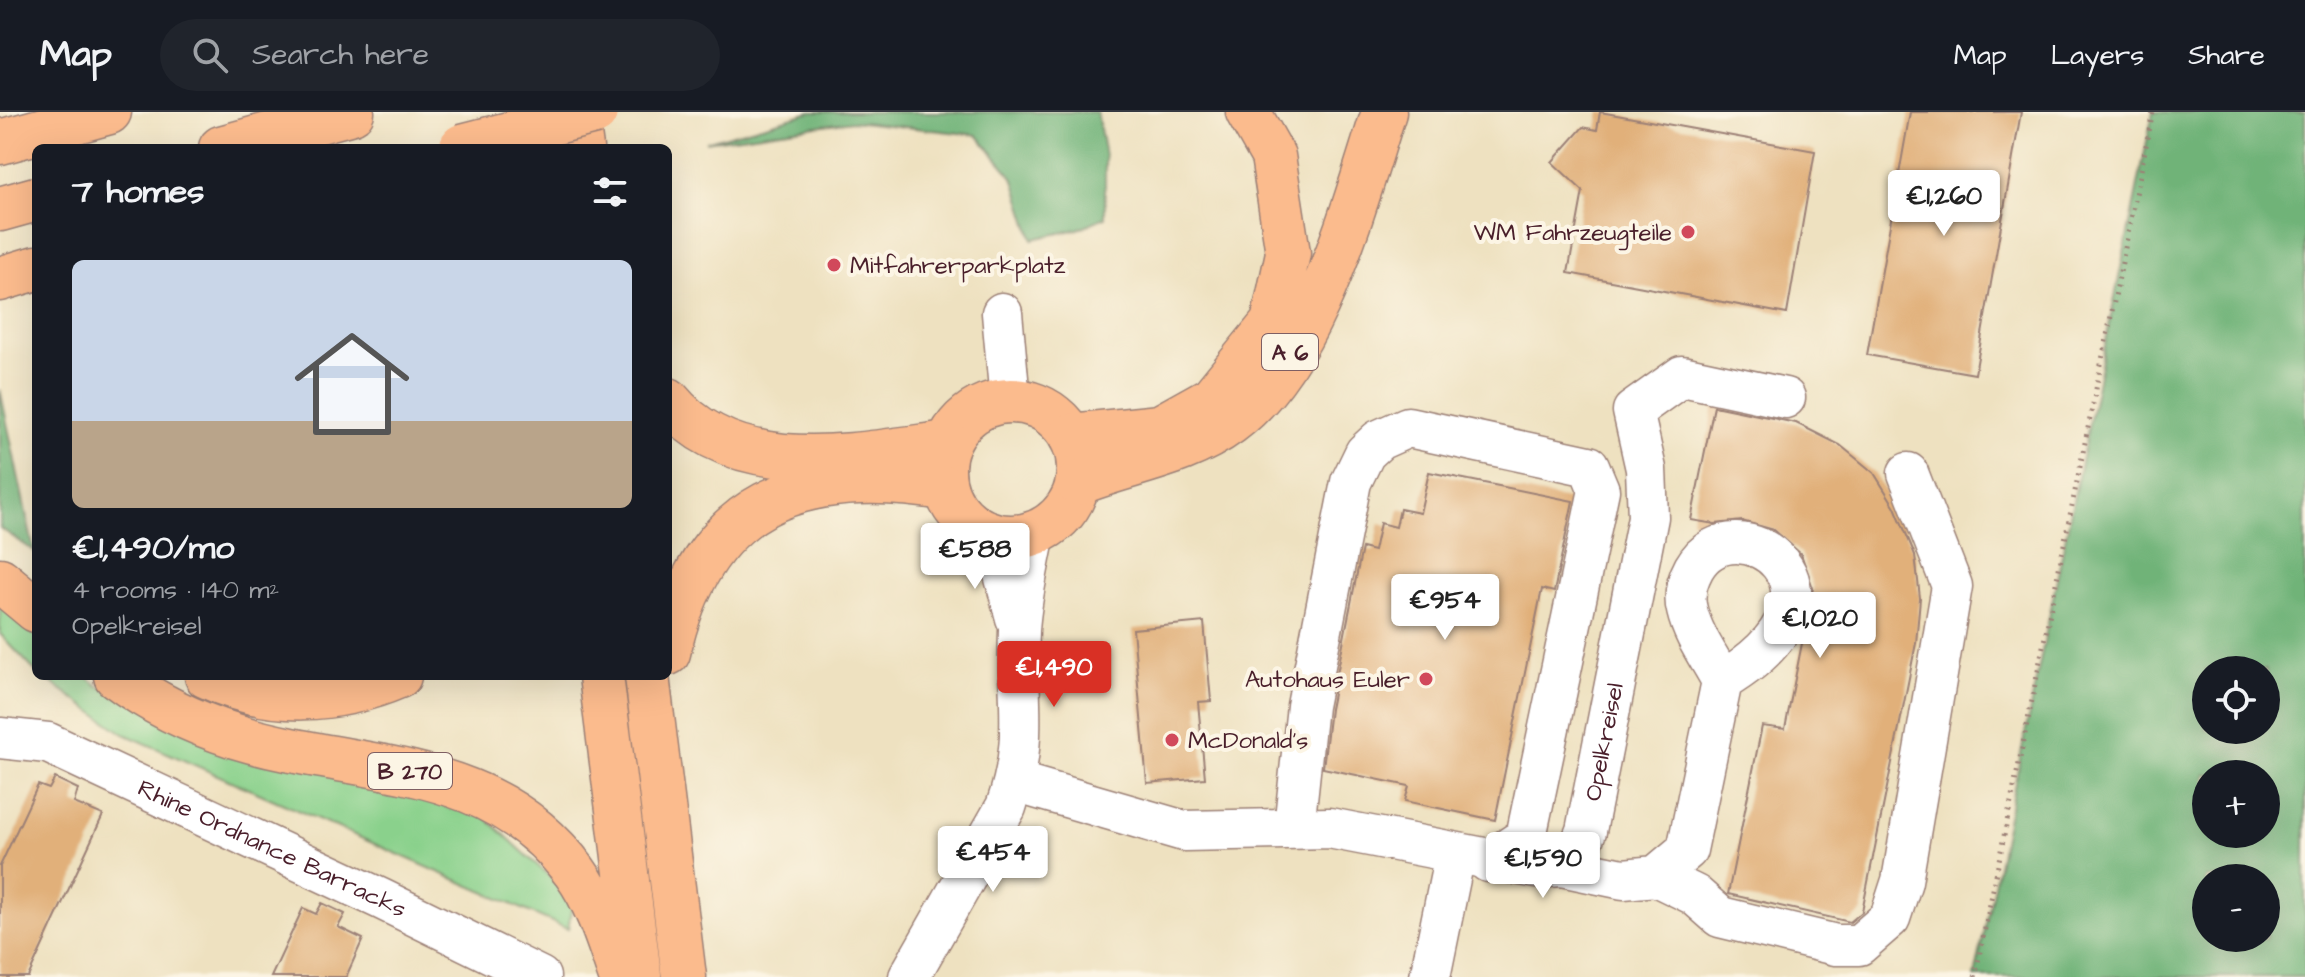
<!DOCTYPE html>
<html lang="en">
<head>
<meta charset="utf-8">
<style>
  body { margin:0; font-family:"Architects Daughter",sans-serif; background:#20242c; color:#f1f3f6; height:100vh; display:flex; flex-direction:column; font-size:30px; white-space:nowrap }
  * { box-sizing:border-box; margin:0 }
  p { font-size:26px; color:#9ea1a6 }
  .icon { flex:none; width:44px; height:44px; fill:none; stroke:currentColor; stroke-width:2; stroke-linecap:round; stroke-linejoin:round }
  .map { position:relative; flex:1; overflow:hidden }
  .side { position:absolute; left:32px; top:32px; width:640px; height:536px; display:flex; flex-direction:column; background:#171b24; border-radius:12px; box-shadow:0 8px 32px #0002 }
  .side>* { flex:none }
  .tools { position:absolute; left:2192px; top:544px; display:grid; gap:16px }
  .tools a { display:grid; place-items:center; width:88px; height:88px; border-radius:50%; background:#171b24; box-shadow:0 8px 32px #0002; font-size:40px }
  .price { position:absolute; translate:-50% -68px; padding:0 18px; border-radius:8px; background:#fff; color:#222; font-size:26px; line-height:52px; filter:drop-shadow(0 2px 4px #0008) }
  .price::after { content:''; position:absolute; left:50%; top:48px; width:24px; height:18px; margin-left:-12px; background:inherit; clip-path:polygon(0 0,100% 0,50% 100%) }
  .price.active { background:#d93025; color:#fff }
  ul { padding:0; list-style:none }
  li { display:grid; align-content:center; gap:16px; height:424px; padding:0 40px }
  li+li { border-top:2px solid #363941 }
  li span { display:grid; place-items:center; height:248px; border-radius:12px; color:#555 }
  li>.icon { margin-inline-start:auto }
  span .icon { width:144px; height:144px; fill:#fffc; stroke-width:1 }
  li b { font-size:34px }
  h2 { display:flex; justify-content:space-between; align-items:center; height:96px; padding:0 40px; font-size:34px }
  header { display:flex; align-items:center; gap:48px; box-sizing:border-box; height:112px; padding:0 40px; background:#171b24; border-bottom:2px solid #363941 }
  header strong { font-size:38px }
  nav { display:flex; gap:44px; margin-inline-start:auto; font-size:28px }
  .search { width:560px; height:72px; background:#20242c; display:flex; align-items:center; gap:20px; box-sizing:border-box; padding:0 28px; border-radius:44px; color:#9ea1a6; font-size:30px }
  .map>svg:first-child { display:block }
  .green { fill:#8ad18c; stroke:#6a785c; stroke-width:2 }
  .forest { fill:#6fb378; stroke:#5c6952; stroke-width:2; fill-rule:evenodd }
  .building { fill:#e1b07a }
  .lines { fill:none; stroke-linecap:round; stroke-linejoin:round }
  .minor-casing { stroke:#9c8076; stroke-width:43 }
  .major-casing { stroke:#9c8076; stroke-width:47 }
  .highway-casing { stroke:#9c8076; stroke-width:47 }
  .path { stroke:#9c8076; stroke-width:5; stroke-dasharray:2 6; stroke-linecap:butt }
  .minor { stroke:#fff; stroke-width:40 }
  .major { stroke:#fbbb8d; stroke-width:44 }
  .highway { stroke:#fbbb8d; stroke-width:44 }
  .highway-bridge-casing { stroke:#9c8076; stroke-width:47; stroke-linecap:butt }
  .highway-bridge { stroke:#fbbb8d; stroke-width:44 }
  .poi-dot { fill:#d1495b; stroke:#fcf5e5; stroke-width:3 }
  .labels { text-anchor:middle; stroke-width:8; stroke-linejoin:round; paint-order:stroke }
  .shield { fill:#fcf5e5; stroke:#7f5f63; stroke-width:2 }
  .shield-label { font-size:22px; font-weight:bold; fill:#4a1f2b }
  .poi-label { font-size:24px; fill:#4a1f2b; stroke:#fcf5e5; text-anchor:end }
  .street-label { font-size:24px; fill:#4a1f2b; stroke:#fcf5e5 }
</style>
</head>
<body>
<header>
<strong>Map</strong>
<div class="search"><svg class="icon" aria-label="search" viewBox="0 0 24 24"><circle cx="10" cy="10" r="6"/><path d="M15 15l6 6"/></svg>Search here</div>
<nav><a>Map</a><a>Layers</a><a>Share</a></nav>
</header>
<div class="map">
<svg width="2305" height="865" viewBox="0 0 2305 865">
  <rect width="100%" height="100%" fill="#fcf5e5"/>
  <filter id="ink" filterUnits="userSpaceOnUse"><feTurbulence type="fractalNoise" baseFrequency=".0125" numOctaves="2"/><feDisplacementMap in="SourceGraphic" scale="16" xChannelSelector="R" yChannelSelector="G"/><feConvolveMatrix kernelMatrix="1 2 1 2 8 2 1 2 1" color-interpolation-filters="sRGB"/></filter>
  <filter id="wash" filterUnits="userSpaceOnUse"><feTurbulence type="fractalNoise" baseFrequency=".006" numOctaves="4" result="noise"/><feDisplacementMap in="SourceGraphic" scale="32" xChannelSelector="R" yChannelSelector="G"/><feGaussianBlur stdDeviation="1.8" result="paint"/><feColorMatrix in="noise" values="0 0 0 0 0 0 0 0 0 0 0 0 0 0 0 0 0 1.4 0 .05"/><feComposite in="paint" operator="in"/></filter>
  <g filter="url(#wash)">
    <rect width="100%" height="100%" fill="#eee1c0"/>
    <path class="green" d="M 0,494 L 36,524 L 36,560 L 0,522 Z
      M 42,564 L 86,564 L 98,574 L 283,647 L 484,704 L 573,786 L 568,817 L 124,622 Z"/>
    <path class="forest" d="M 811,0 L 1097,0 L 1105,44 L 1105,105 L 1078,117 L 1033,127 L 1013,65 L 977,23 L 852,9 L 705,30 Z
      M 2153,0 L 2305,0 L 2305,865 L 1975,865 ZM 2266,558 L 2266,618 L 2206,618 L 2206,558 ZM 2206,662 L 2266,662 L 2266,722 L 2206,722 ZM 2206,766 L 2266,766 L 2266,826 L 2206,826 Z
      M 0,277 L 34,439 L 0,416 Z"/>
    <g id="blocks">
      <path class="building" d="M 1600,0 L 1815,39 L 1787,202 L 1568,161 L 1583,79 L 1552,50 L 1583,15 L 1597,18 Z
        M 1910,0 L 2021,0 L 1975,262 L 1867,243 Z
        M 1714,294 L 1796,311 L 1840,333 L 1874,361 L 1895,395 L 1915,443 L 1920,486 L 1916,531 L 1862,800 L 1850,810 L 1728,782 L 1762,614 L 1785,617 L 1813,476 L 1801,442 L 1774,418 L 1742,409 L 1715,412 L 1691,408 Z
        M 1429,360 L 1573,389 L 1554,480 L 1542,477 L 1495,708 L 1405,689 L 1409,674 L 1323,656 L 1330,597 L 1362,436 L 1374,439 L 1380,411 L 1396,415 L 1400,397 L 1420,401 Z
        M 1204,510 L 1211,589 L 1198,590 L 1205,666 L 1147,671 L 1133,517 Z
        M 55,666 L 78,677 L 74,691 L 103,703 L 28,865 L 0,865 L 0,754 L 38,673 L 49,677 Z
        M 322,791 L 345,802 L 338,815 L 363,827 L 346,865 L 271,865 L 303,796 L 316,802 Z"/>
    </g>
  </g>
  <g filter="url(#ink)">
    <use href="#blocks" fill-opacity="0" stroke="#9c8076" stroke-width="2"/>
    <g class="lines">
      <g class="minor-casing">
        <g id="minor">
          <path d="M 1002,201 L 1010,288"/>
          <path d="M 993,422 L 1016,506"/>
          <path id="s1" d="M 0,626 L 48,631 L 381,787 L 540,865"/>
          <path id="s2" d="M 1015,670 L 1184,719 L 1329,716 L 1536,756 L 1561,754 L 1578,739 L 1586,719 L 1648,405 L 1646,357 L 1633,299 L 1682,264 L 1785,286"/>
          <path d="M 1294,716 L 1307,594 L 1351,370 L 1365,341 L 1379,328 L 1408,315 L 1589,354 L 1599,378 L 1526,725 L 1488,750"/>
          <path d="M 1561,754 L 1623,767 L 1656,764 L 1687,738 L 1722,569 C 1710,546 1693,524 1687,498 C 1683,483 1687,469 1694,456 C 1734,385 1874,478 1722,569"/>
          <path d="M 1656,764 L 1695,783 L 1720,805 L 1836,833 L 1859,833 L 1890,806 L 1902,769 L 1952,474 L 1908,361"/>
          <path d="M 909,865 L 1006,695 C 1030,626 1016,586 1019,518 C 1021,486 1029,453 1035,421"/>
          <path d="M 1430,865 L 1455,742"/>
        </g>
      </g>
      <g class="major-casing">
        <path id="major" d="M943 357a68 68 0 1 1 136 0a68 68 0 1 1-136 0Z"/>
      </g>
      <g class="highway-casing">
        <path id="highway" d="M 576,0 L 581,36
          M 0,30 L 109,0
          M 221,36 L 352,0
          M 0,97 L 36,87
          M 0,167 L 36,156
          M 668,288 C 735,370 855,343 948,331
          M 1071,324 L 1160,315 L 1212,286 L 1273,211 L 1288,141 L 1273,44 L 1248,0
          M 1078,371 C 1128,351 1186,344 1230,311 C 1315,248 1352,98 1384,0
          M 0,468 L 36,498
          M 668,541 C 702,388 800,353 945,376
          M 116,564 C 152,591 191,610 235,624 C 357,662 489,644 575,760 C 597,790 609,830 621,865
          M 207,564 C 269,594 336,591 399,564
          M 601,564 L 639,863
          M 647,564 L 684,865"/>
      </g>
      <path class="path" d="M 1975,865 L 2153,0"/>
      <use href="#minor" class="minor"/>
      <use href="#major" class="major"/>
      <use href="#highway" class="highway"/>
      <g class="highway-bridge-casing">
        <path id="highway-bridge" d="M 462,34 L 595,0"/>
      </g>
      <use href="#highway-bridge" class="highway-bridge"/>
    </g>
  </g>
  <g class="poi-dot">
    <circle cx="1688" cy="120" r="8"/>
    <circle cx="834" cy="153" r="8"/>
    <circle cx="1426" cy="567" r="8"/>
    <circle cx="1172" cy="628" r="8"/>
  </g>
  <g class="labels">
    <g class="shield">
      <rect x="1262" y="222" width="56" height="36" rx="6"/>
      <rect x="368" y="641" width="84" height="36" rx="6"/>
    </g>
    <g class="shield-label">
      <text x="1290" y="248">A 6</text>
      <text x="410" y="667">B 270</text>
    </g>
    <g class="poi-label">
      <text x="1672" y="128">WM Fahrzeugteile</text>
      <text x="850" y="161" text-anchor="start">Mitfahrerparkplatz</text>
      <text x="1410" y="575">Autohaus Euler</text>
      <text x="1188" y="636" text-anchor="start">McDonald's</text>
    </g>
    <g class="street-label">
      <text dy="8" stroke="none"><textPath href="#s2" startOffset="692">Opelkreisel</textPath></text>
      <text dy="8" stroke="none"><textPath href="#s1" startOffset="296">Rhine Ordnance Barracks</textPath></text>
    </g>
  </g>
</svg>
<div class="tools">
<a><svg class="icon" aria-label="locate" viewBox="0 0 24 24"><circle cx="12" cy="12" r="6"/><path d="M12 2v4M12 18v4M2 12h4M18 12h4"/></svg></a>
<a>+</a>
<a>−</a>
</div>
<b class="price" style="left:1944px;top:126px">€1,260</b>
<b class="price" style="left:975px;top:479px">€588</b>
<b class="price" style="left:1445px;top:530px">€954</b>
<b class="price" style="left:1820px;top:548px">€1,020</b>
<b class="price active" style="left:1054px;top:597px">€1,490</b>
<b class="price" style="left:993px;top:782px">€454</b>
<b class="price" style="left:1543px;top:788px">€1,590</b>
<section class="side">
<h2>7 homes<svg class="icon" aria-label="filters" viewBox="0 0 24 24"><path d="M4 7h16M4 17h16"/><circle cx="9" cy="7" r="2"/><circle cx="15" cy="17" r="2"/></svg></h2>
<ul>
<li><span style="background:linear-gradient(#c9d6e8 65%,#b9a48a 0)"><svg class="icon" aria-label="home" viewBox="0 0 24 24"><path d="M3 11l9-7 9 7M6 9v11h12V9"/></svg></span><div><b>€1,490/mo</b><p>4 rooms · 140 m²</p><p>Opelkreisel</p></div></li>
</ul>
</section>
</div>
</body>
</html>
